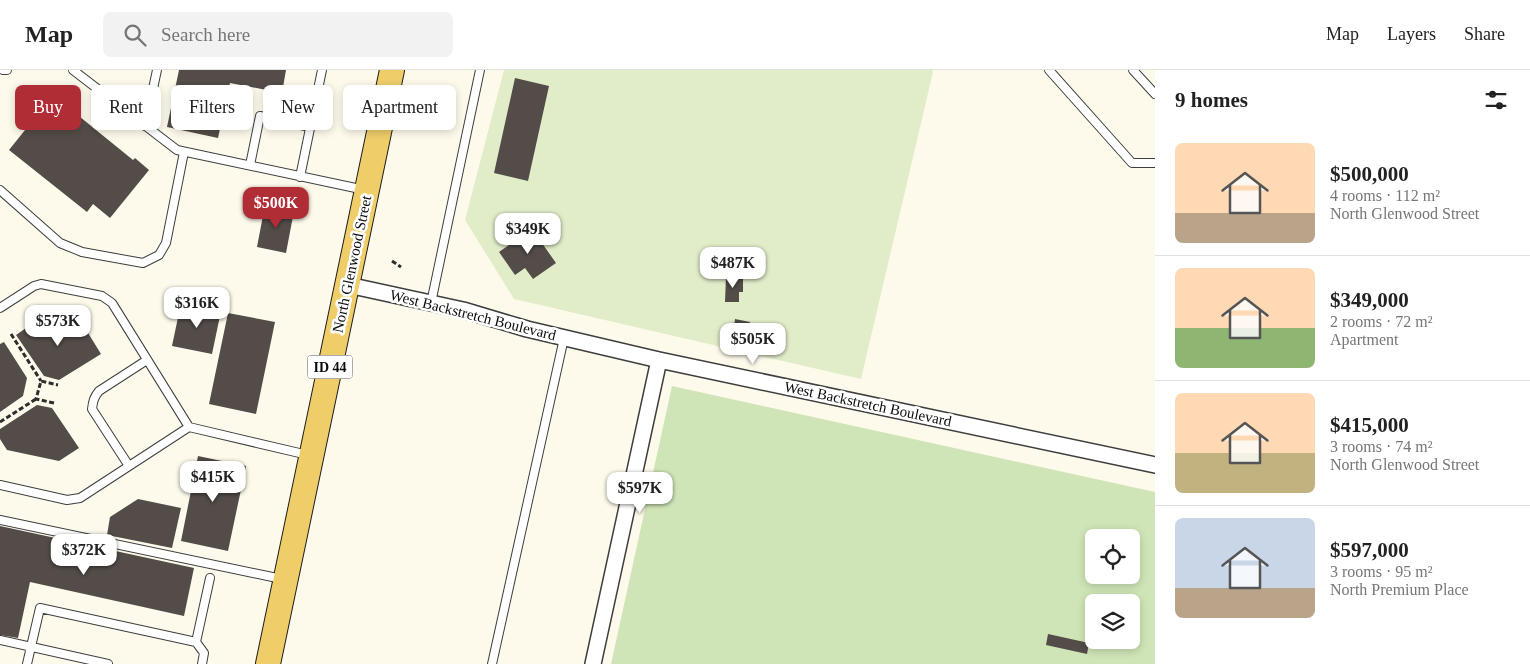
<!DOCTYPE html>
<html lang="en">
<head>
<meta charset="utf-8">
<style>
  body { margin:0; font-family:"Times New Roman",serif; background:#f2f2f2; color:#222; height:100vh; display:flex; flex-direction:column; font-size:19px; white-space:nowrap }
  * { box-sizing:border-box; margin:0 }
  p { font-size:16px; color:#767676 }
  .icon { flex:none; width:28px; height:28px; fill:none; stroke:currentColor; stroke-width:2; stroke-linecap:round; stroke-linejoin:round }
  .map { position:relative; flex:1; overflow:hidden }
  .panel { display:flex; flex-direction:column; background:#fff; width:375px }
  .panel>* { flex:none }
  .hud { position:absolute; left:15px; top:15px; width:475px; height:45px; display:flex; gap:10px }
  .buttons { position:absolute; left:1085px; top:459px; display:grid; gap:10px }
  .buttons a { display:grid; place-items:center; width:55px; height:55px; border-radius:8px; background:#fff; box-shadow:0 2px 8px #0003; font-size:25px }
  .price { position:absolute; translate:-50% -42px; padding:0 11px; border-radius:10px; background:#fff; color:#222; font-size:16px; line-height:32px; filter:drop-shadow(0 1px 2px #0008) }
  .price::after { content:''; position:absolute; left:50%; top:30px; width:15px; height:11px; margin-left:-8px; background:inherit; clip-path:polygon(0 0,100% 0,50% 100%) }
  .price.active { background:#b12d35; color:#fff }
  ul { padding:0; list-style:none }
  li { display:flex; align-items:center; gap:15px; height:125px; padding:0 20px }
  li+li { border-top:1px solid #e0e0e0 }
  li span { display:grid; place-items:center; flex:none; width:140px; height:100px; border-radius:8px; color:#555 }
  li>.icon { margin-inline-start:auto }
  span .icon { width:60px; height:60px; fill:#fffc; stroke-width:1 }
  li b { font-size:21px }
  h2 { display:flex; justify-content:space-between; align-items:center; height:60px; padding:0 20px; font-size:21px }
  .tag { padding:0 18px; border-radius:8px; background:#fff; box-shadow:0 2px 8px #0003; font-size:18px; line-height:45px }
  .tag.active { background:#b12d35; color:#fff }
  header { display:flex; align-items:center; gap:30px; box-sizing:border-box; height:70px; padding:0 25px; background:#fff; border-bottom:1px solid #e0e0e0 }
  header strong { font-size:24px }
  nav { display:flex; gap:28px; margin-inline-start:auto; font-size:18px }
  .search { width:350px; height:45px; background:#f2f2f2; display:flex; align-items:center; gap:12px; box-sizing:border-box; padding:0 18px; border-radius:8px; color:#767676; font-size:19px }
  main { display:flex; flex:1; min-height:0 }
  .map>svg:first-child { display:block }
  .green { fill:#d0e5b7; fill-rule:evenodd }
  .pitch { fill:#e1edc9 }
  .building { fill:#534c48 }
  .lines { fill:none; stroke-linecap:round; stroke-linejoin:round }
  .service-casing { stroke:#3e3e3e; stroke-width:10 }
  .minor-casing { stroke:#3e3e3e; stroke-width:18 }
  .primary-casing { stroke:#1c1c1c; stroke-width:26 }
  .path { stroke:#2d2d2d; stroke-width:3; stroke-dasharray:5 2.5; stroke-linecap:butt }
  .service { stroke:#fff; stroke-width:8 }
  .minor { stroke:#fff; stroke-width:15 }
  .primary { stroke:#efcd69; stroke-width:24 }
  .labels { text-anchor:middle; stroke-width:5; stroke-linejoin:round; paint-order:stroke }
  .shield { fill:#fff; stroke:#545454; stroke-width:1 }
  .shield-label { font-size:14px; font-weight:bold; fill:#0b0b0b }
  .street-label { font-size:15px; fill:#0b0b0b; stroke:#fff }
</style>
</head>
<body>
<header>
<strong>Map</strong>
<div class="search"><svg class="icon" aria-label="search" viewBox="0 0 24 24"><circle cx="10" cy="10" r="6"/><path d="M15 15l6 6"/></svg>Search here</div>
<nav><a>Map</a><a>Layers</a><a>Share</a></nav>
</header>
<main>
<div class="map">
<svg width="1155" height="594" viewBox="0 0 1155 594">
  <rect width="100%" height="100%" fill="#fefaeb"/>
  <path class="green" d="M 672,316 L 1155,422 L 1155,594 L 611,594 ZM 1094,468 L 1131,468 L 1131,505 L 1094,505 ZM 1094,532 L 1131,532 L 1131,570 L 1094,570 Z"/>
  <path class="pitch" d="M 504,0 L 932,0 L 933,2 L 861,309 L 514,229 L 465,150 Z"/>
  <path class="building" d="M 179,0 L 286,0 L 282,23 L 230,13 L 218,68 L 167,57 Z
    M 515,8 L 549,16 L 528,111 L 494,103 Z
    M 53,25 L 133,90 L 135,88 L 149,100 L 110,148 L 93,134 L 87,142 L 9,80 Z
    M 265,135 L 294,141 L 286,183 L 257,177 Z
    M 532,159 L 556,193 L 533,209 L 525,198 L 515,205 L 499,182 Z
    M 726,207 L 743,208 L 743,222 L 739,222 L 739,232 L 725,232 Z
    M 181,233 L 221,241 L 212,284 L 172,276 Z
    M 228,243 L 275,252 L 256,344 L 209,334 Z
    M 39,249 L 85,258 L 101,284 L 59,310 L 44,306 L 16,265 Z
    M 735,249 L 750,252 L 747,274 L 732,272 Z
    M 4,272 L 27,308 L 23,326 L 0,342 L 0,274 Z
    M 37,335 L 52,338 L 79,378 L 59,391 L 7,380 L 0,369 L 0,359 Z
    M 198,386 L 246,396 L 228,481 L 181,471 Z
    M 138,429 L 181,438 L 172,478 L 107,465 L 110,447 Z
    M 0,456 L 194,498 L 184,546 L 30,512 L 18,568 L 0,565 Z
    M 1048,564 L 1089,573 L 1087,584 L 1046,575 Z"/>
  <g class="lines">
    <g class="service-casing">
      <path id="service" d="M 3,0 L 7,0
        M 73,0 L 177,80 L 365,120
        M 1049,0 L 1132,93 L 1155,93
        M 1133,0 L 1155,24
        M 145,56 L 157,0
        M 250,95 L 260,46 L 310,57
        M 300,107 L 322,0
        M 0,120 L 60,173 L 82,182 L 143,193 L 159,185 L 166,173 L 184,82
        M 431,233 L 480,0
        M 0,238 L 34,216 L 41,214 L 102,226 L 112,233 L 189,357 L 308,385
        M 129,396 L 92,339 C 93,331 94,327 99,321 L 147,290
        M 0,415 L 67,430 L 80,428 L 189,357
        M 0,450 L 282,509
        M 0,570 L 108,594
        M 196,572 L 210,508
        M 27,594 L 40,538 L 196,572 L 204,583 L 202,594
        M 492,594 L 564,268"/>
    </g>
    <g class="minor-casing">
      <path id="minor" d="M 348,215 L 463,240 L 527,259 L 659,290 L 1155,395
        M 593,594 L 659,290"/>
    </g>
    <g class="primary-casing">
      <path id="primary" d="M 268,594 L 392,0"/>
    </g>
    <path class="path" d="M 392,191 L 401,197
      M 11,264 L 41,311
      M 54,333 L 36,329 L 41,311 L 58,315
      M 0,352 L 36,329"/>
    <use href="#service" class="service"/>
    <use href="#minor" class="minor"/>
    <use href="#primary" class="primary"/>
  </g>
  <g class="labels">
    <rect class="shield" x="307.5" y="285.5" width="45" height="23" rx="4"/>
    <g class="shield-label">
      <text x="330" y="302">ID 44</text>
    </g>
    <g class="street-label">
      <text transform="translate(352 194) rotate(-78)" y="5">North Glenwood Street</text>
      <text transform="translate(473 245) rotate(14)" y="5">West Backstretch Boulevard</text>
      <text transform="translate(868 334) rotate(12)" y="5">West Backstretch Boulevard</text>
    </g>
  </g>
</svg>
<div class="buttons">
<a><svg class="icon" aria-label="locate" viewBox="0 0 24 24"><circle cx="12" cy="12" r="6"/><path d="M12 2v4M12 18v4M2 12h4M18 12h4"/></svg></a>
<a><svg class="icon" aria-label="layers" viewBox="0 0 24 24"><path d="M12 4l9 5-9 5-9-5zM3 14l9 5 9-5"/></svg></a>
</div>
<b class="price active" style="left:276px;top:159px">$500K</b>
<b class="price" style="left:528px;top:185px">$349K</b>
<b class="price" style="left:733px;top:219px">$487K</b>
<b class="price" style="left:197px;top:259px">$316K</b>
<b class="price" style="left:58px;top:277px">$573K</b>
<b class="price" style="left:753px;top:295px">$505K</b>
<b class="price" style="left:213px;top:433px">$415K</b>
<b class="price" style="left:640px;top:444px">$597K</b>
<b class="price" style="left:84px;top:506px">$372K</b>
<div class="hud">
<a class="tag active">Buy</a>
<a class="tag">Rent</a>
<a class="tag">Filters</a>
<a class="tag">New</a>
<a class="tag">Apartment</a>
</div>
</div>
<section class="panel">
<h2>9 homes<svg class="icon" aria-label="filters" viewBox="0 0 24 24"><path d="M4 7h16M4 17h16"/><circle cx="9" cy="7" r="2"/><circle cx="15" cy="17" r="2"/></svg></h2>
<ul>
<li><span style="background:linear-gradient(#ffd9b3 70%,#b9a48a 0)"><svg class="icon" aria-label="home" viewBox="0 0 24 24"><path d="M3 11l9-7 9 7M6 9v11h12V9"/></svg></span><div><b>$500,000</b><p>4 rooms · 112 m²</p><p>North Glenwood Street</p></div></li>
<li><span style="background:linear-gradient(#ffd9b3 60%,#8fb573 0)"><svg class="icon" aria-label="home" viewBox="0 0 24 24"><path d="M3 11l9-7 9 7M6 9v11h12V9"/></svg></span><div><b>$349,000</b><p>2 rooms · 72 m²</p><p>Apartment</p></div></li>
<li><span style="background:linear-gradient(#ffd9b3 60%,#c2b280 0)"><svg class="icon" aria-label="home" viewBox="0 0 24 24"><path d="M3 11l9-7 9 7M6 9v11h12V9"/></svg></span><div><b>$415,000</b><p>3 rooms · 74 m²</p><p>North Glenwood Street</p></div></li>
<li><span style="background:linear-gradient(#c9d6e8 70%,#b9a48a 0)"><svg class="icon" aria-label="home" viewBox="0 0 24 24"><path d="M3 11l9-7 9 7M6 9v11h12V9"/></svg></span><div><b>$597,000</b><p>3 rooms · 95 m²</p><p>North Premium Place</p></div></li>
</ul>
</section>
</main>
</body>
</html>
